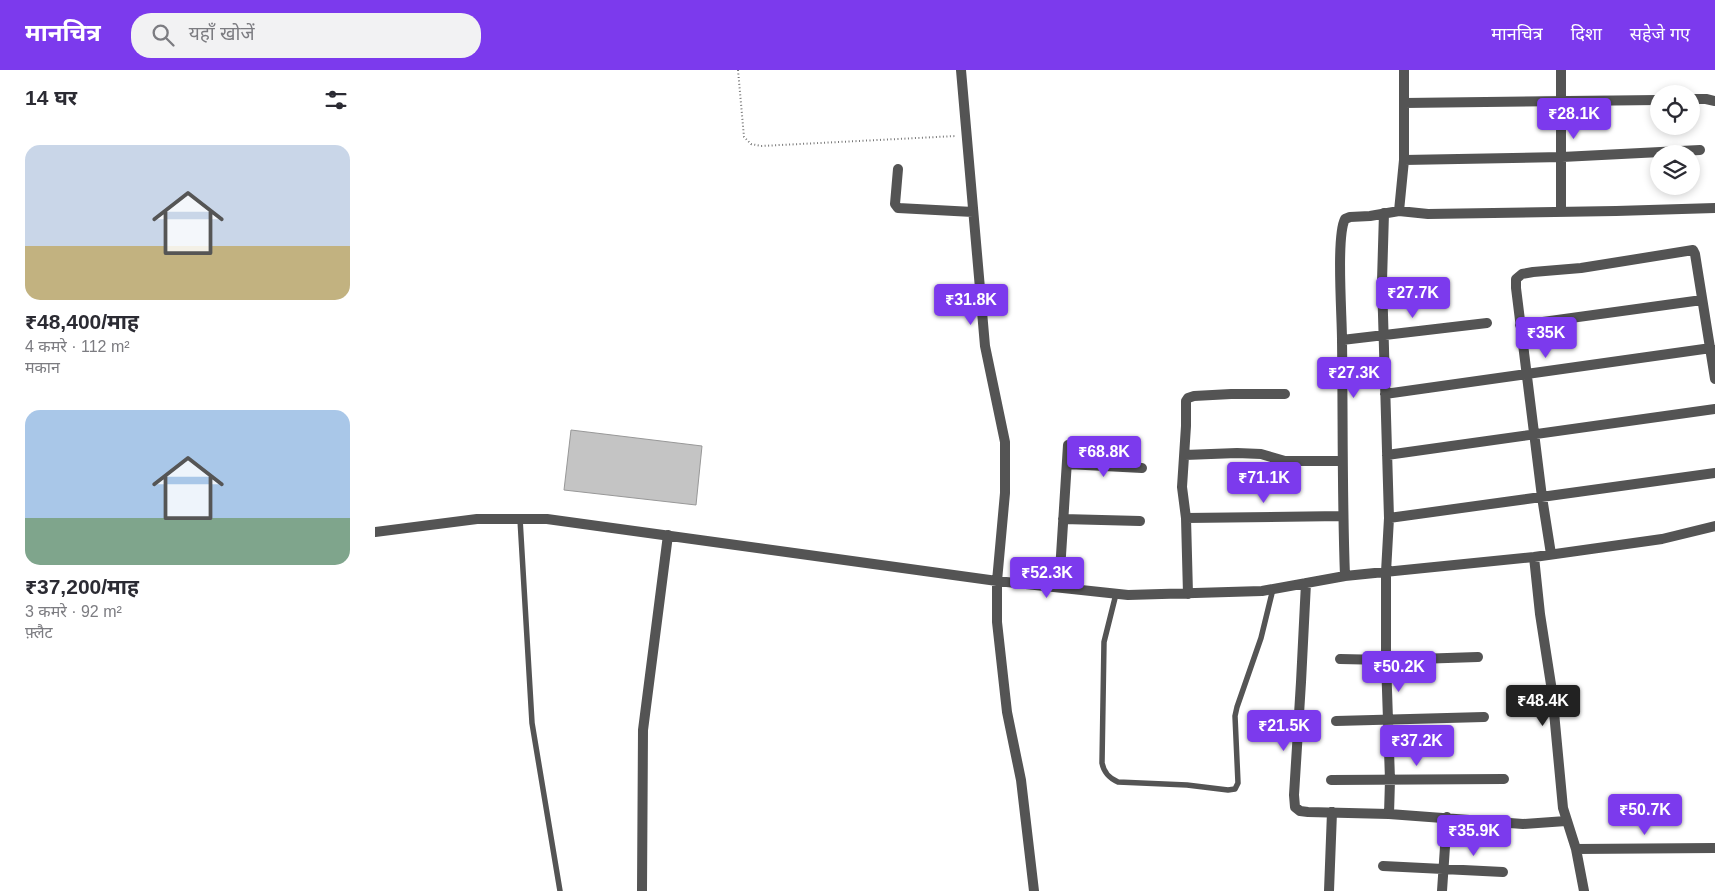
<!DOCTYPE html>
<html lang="hi">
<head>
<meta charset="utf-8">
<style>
  body { margin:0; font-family:Arial,"Noto Sans Devanagari",sans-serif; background:#f2f2f3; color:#2b2b33; height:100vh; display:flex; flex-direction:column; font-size:19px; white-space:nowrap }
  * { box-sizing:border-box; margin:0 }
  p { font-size:16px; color:#7c7c81 }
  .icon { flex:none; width:28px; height:28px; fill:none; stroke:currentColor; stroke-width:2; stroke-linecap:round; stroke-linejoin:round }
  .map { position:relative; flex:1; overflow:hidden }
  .panel { display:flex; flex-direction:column; background:#fff; width:375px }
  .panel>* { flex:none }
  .fabs { position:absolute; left:1275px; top:15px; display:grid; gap:10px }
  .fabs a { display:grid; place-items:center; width:50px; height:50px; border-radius:50%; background:#fff; box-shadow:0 2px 8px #0003; font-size:25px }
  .price { position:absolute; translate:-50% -42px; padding:0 11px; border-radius:5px; background:#7c3aed; color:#fff; font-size:16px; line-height:32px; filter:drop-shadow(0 1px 2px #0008) }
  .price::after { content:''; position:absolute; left:50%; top:30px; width:15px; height:11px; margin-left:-8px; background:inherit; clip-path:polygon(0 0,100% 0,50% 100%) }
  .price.selected { background:#222; color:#fff }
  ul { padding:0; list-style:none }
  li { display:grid; align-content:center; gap:10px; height:265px; padding:0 25px }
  li span { display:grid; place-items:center; height:155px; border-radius:15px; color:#555 }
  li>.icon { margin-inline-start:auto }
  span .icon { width:90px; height:90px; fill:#fffc; stroke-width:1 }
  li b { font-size:21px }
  h2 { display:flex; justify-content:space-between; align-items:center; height:60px; padding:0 25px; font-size:21px }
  header { display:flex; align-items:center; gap:30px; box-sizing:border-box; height:70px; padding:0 25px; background:#7c3aed; color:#fff }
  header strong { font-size:24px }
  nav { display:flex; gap:28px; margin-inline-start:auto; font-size:18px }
  .search { width:350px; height:45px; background:#f2f2f3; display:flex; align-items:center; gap:12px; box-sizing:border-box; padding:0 18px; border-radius:20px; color:#7c7c81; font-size:19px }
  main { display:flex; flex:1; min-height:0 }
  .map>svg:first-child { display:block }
  .building { fill:#c4c4c4; stroke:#989898 }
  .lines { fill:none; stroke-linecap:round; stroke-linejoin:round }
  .path { stroke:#767676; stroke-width:2; stroke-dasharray:1 2.5; stroke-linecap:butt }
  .service { stroke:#545454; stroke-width:5.5 }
  .minor { stroke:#545454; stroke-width:10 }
</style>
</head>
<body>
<header>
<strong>मानचित्र</strong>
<div class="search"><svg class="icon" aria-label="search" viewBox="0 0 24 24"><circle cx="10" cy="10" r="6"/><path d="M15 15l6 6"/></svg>यहाँ खोजें</div>
<nav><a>मानचित्र</a><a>दिशा</a><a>सहेजे गए</a></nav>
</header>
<main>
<section class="panel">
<h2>14 घर<svg class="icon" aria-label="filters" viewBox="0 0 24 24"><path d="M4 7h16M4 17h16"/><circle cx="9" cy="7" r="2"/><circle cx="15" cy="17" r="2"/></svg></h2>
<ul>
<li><span style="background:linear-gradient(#c9d6e8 65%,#c2b280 0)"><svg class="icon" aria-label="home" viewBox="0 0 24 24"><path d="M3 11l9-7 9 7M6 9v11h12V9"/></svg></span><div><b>₹48,400/माह</b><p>4 कमरे · 112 m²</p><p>मकान</p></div></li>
<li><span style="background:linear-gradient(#a9c7e8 70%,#7fa58c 0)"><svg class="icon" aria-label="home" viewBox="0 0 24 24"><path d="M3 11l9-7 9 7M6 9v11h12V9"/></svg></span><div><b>₹37,200/माह</b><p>3 कमरे · 92 m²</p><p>फ़्लैट</p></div></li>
</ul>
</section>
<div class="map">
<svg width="1340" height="821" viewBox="0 0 1340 821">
  <rect width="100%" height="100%" fill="#fff"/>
  <path class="building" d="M 196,360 L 327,376 L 321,435 L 189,420 Z"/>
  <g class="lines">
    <path class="path" d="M 363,0 L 369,67 L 376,74 L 386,76 L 581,66"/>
    <path class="service" d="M 145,449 L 157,653 L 185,821
      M 741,524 L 729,572 L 727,693 C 729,703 734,708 743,712 L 812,715 L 853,720 L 860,719 L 863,713 L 860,646 L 862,637 L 886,568 L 898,519"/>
    <path class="minor" d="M 586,0 L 610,276 L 630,372 L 630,423 L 622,511 L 622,552 L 632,642 L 646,710 L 659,821
      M 1316,29 L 1331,29 L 1340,31
      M 1029,33 L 1284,30
      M 1029,90 L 1187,87 L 1325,80
      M 523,99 L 520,134 L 523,138 L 598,142
      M 1024,141 L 1029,90 L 1029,0
      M 1186,141 L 1186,0
      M 1009,143 L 1007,211 L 1014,448 L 1011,502 L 1011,590 L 1015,710 L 1014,744
      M 1145,255 L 1327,230
      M 967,270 L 1112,253
      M 1010,324 L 1336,278
      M 810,385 L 862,383 L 886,384 L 910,391 L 967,391
      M 1012,385 L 1340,339
      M 692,394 L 767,398
      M 811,448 L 968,446
      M 1014,448 L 1340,403
      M 688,449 L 765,451
      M 0,462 L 102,449 L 172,449 L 622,511 L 753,525 L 887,521 L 970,506 L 1159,487 L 1287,469 L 1340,456
      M 1176,484 L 1167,427 L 1141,218 L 1141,209 L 1147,204 L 1158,202 L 1206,198 L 1318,180 L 1320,184 L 1340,309
      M 1159,487 L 1165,544 L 1177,621 L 1188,738 L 1201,779 L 1209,821
      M 970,506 C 967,428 968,349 967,270 C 967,246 961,166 970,149 L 975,147 L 995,146 L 1024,141 L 1053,144 L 1241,141 L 1340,138
      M 931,513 L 926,612 L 919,725 L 920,737 L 925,741 L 933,742 L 1014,744 L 1148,754 L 1191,751
      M 684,517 L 693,375
      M 813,524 L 811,448 L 807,417 L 811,356 L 811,331 L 813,328 L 819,326 L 856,324 L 910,324
      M 965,589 L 1011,590 L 1103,587
      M 961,651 L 1109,647
      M 956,710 L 1129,709
      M 1201,779 L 1340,778
      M 1008,796 L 1128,802
      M 267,821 L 268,660 L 293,465
      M 954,821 L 957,742
      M 1067,821 L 1072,747"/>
  </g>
</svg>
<div class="fabs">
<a><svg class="icon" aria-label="locate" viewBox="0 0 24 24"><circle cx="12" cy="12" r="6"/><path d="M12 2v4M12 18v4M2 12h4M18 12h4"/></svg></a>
<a><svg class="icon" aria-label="layers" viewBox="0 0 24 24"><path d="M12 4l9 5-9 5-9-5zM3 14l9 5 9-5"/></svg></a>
</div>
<b class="price" style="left:1199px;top:70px">₹28.1K</b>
<b class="price" style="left:1038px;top:249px">₹27.7K</b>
<b class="price" style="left:596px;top:256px">₹31.8K</b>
<b class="price" style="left:1171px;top:289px">₹35K</b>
<b class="price" style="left:979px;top:329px">₹27.3K</b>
<b class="price" style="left:729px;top:408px">₹68.8K</b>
<b class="price" style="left:889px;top:434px">₹71.1K</b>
<b class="price" style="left:672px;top:529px">₹52.3K</b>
<b class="price" style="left:1024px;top:623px">₹50.2K</b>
<b class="price selected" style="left:1168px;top:657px">₹48.4K</b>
<b class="price" style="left:909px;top:682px">₹21.5K</b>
<b class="price" style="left:1042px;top:697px">₹37.2K</b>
<b class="price" style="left:1270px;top:766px">₹50.7K</b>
<b class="price" style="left:1099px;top:787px">₹35.9K</b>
</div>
</main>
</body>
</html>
